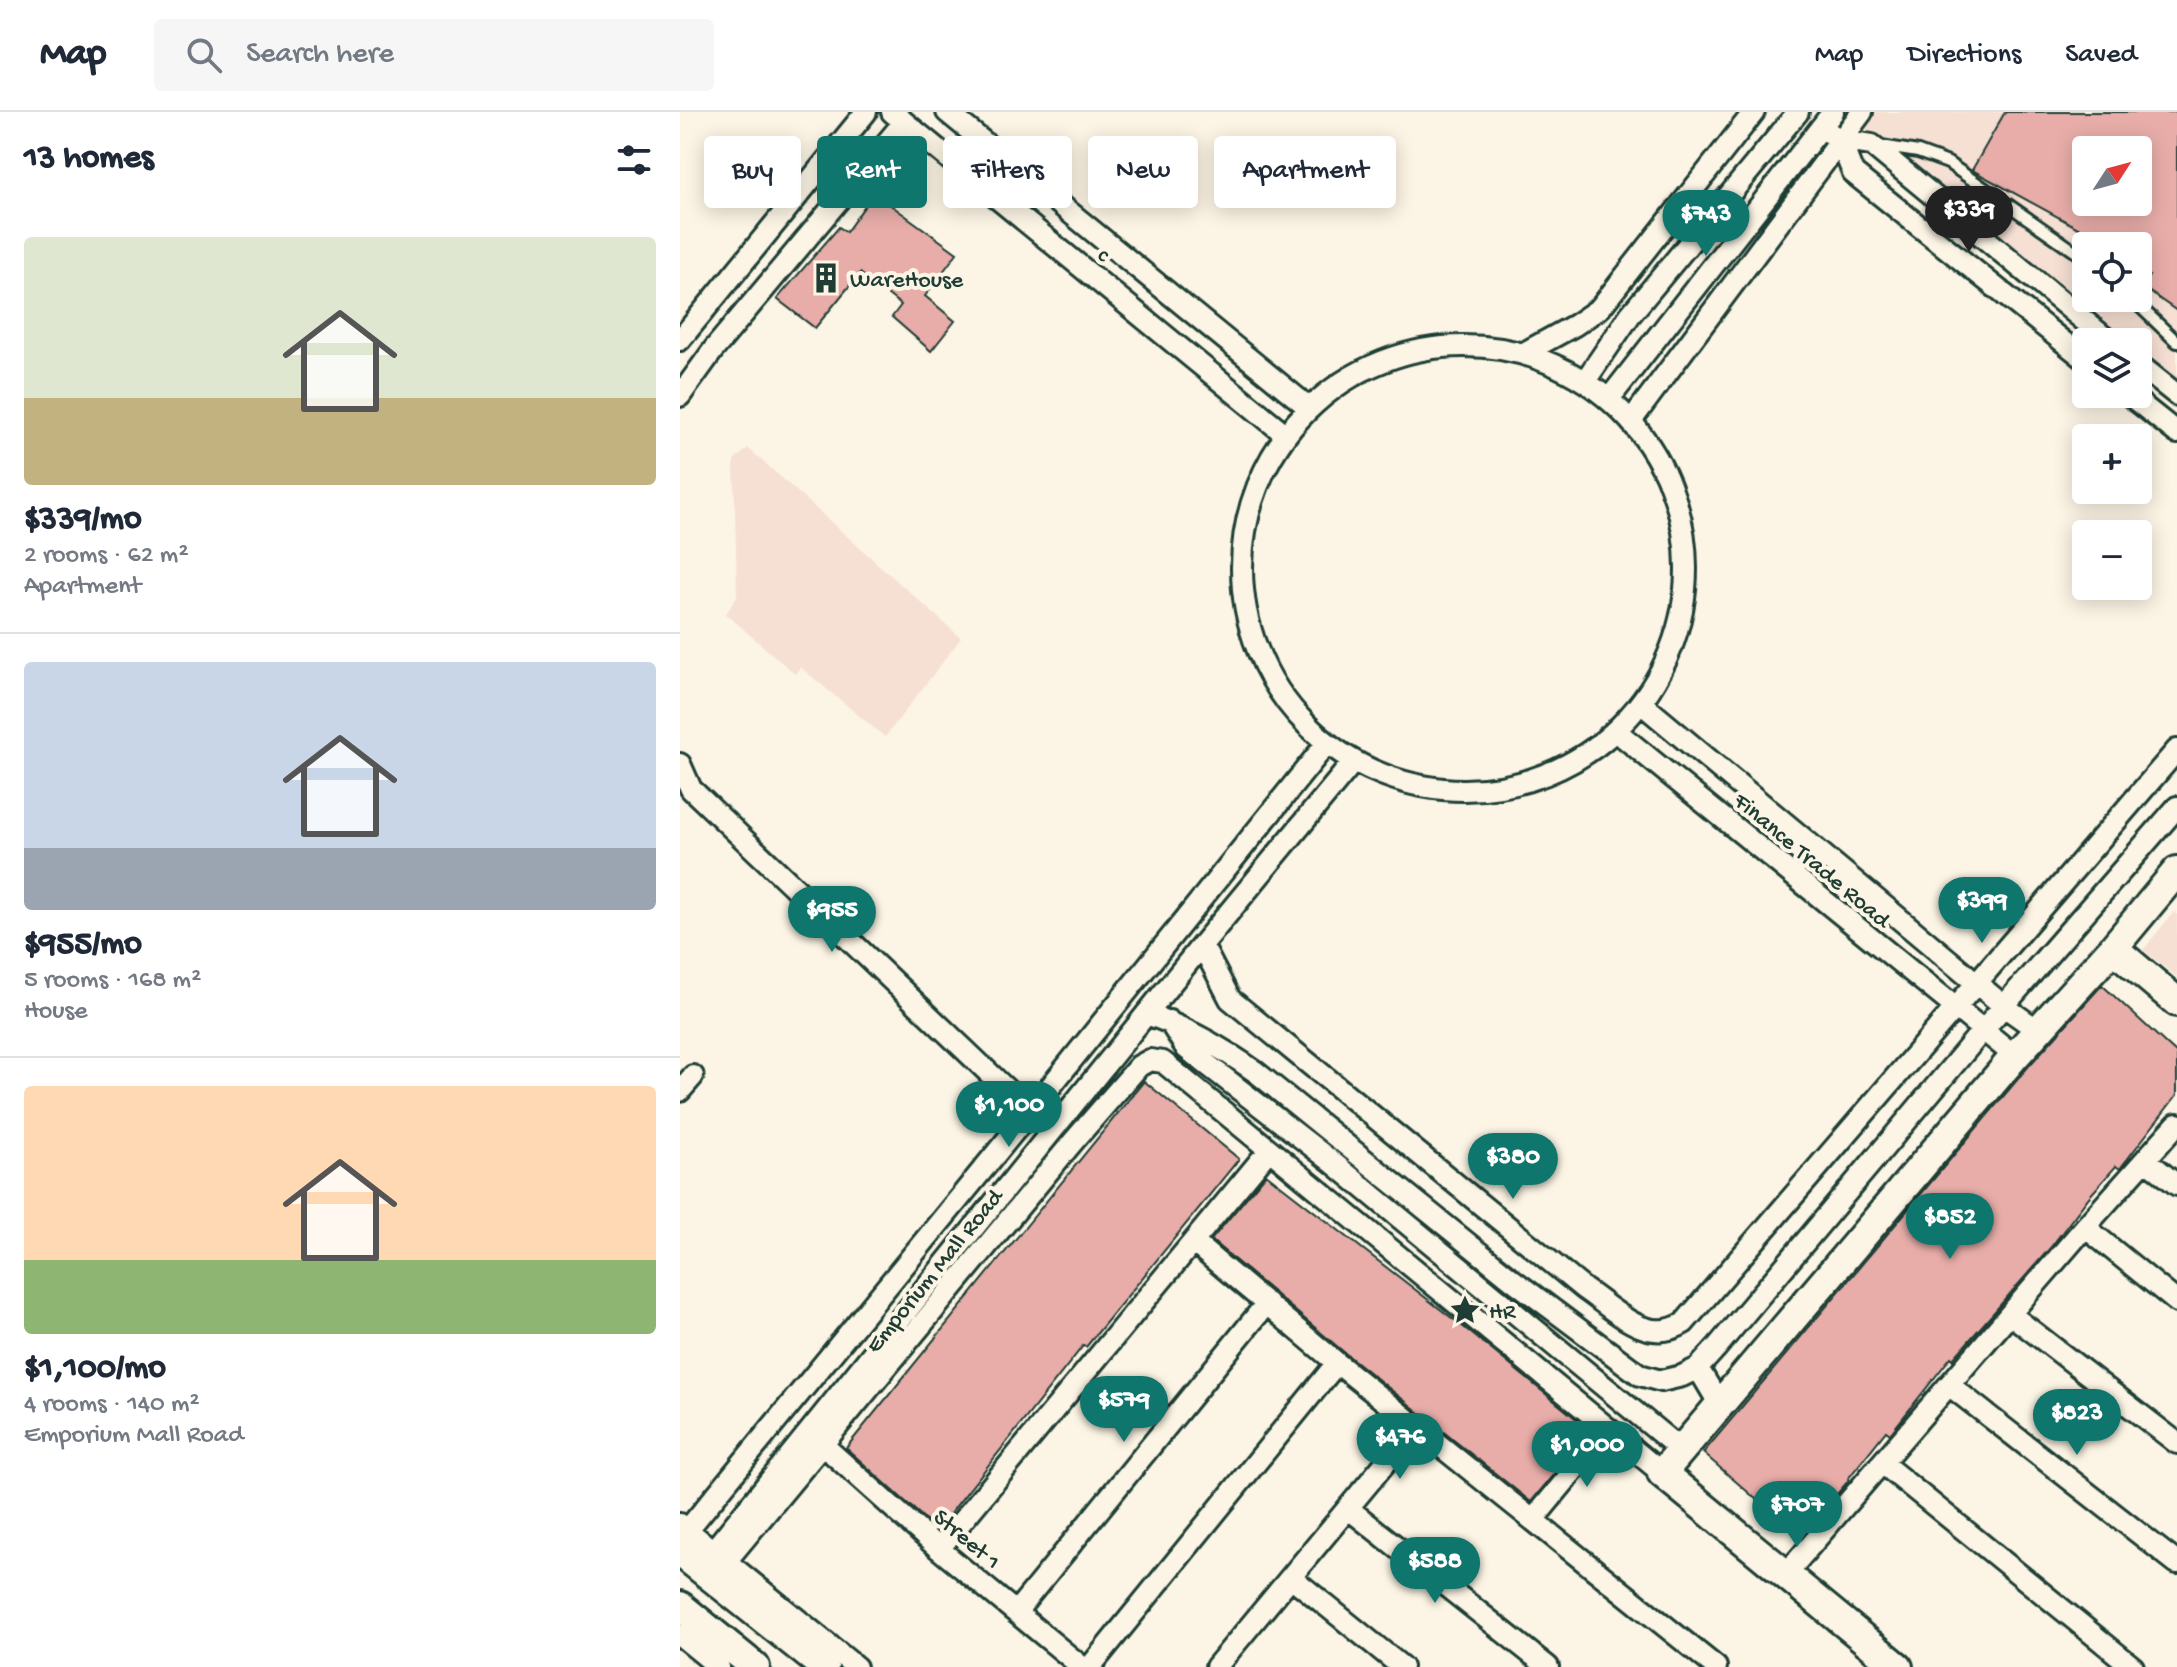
<!DOCTYPE html>
<html lang="en">
<head>
<meta charset="utf-8">
<style>
  body { margin:0; font-family:"Gochi Hand",sans-serif; background:#f6f6f7; color:#1f2937; height:100vh; display:flex; flex-direction:column; font-size:30px; white-space:nowrap }
  * { box-sizing:border-box; margin:0 }
  p { font-size:26px; color:#747a83 }
  .icon { flex:none; width:44px; height:44px; fill:none; stroke:currentColor; stroke-width:2; stroke-linecap:round; stroke-linejoin:round }
  .map { position:relative; flex:1; overflow:hidden }
  .side { display:flex; flex-direction:column; background:#fff; width:680px }
  .side>* { flex:none }
  .guide { position:absolute; left:24px; top:24px; width:760px; height:72px; display:flex; gap:16px }
  .needle { width:52px; rotate:54deg }
  .buttons { position:absolute; left:1392px; top:24px; display:grid; gap:16px }
  .buttons a { display:grid; place-items:center; width:80px; height:80px; border-radius:8px; background:#fff; box-shadow:0 4px 20px #0003; font-size:40px }
  .price { position:absolute; translate:-50% -68px; padding:0 18px; border-radius:28px; background:#0f766e; color:#fff; font-size:26px; line-height:52px; filter:drop-shadow(0 2px 4px #0008) }
  .price::after { content:''; position:absolute; left:50%; top:48px; width:24px; height:18px; margin-left:-12px; background:inherit; clip-path:polygon(0 0,100% 0,50% 100%) }
  .price.on { background:#222; color:#fff }
  ul { padding:0; list-style:none }
  li { display:grid; align-content:center; gap:16px; height:424px; padding:0 24px }
  li+li { border-top:2px solid #e0e1e3 }
  li span { display:grid; place-items:center; height:248px; border-radius:8px; color:#555 }
  li>.icon { margin-inline-start:auto }
  span .icon { width:144px; height:144px; fill:#fffc; stroke-width:1 }
  li b { font-size:34px }
  h2 { display:flex; justify-content:space-between; align-items:center; height:96px; padding:0 24px; font-size:34px }
  .pill { padding:0 28px; border-radius:8px; background:#fff; box-shadow:0 4px 20px #0003; font-size:28px; line-height:72px }
  .pill.on { background:#0f766e; color:#fff }
  header { display:flex; align-items:center; gap:48px; box-sizing:border-box; height:112px; padding:0 40px; background:#fff; border-bottom:2px solid #e0e1e3 }
  header strong { font-size:38px }
  nav { display:flex; gap:44px; margin-inline-start:auto; font-size:28px }
  .search { width:560px; height:72px; background:#f6f6f7; display:flex; align-items:center; gap:20px; box-sizing:border-box; padding:0 28px; border-radius:8px; color:#747a83; font-size:30px }
  main { display:flex; flex:1; min-height:0 }
  .map>svg:first-child { display:block }
  .built { fill:#f6dfd3; fill-rule:evenodd }
  .building { fill:#e8ada9; stroke:#1f3d34; stroke-width:2; fill-rule:evenodd }
  .lines { fill:none; stroke-linecap:round; stroke-linejoin:round }
  .lane-casing { stroke:#1f3d34; stroke-width:16 }
  .street-casing { stroke:#1f3d34; stroke-width:26 }
  .secondary-casing { stroke:#1f3d34; stroke-width:34 }
  .lane { stroke:#fcf5e5; stroke-width:10 }
  .street { stroke:#fcf5e5; stroke-width:20 }
  .secondary { stroke:#fcf5e5; stroke-width:28 }
  .labels { text-anchor:middle; stroke-width:8; stroke-linejoin:round; paint-order:stroke }
  .street-label { font-size:24px; fill:#1f3d34; stroke:#fcf5e5 }
  .poi-label { font-size:24px; fill:#1f3d34; stroke:#fcf5e5; text-anchor:start }
</style>
</head>
<body>
<header>
<strong>Map</strong>
<div class="search"><svg class="icon" aria-label="search" viewBox="0 0 24 24"><circle cx="10" cy="10" r="6"/><path d="M15 15l6 6"/></svg>Search here</div>
<nav><a>Map</a><a>Directions</a><a>Saved</a></nav>
</header>
<main>
<section class="side">
<h2>13 homes<svg class="icon" aria-label="filters" viewBox="0 0 24 24"><path d="M4 7h16M4 17h16"/><circle cx="9" cy="7" r="2"/><circle cx="15" cy="17" r="2"/></svg></h2>
<ul>
<li><span style="background:linear-gradient(#dfe7d0 65%,#c2b280 0)"><svg class="icon" aria-label="home" viewBox="0 0 24 24"><path d="M3 11l9-7 9 7M6 9v11h12V9"/></svg></span><div><b>$339/mo</b><p>2 rooms · 62 m²</p><p>Apartment</p></div></li>
<li><span style="background:linear-gradient(#c9d6e8 75%,#9aa5b1 0)"><svg class="icon" aria-label="home" viewBox="0 0 24 24"><path d="M3 11l9-7 9 7M6 9v11h12V9"/></svg></span><div><b>$955/mo</b><p>5 rooms · 168 m²</p><p>House</p></div></li>
<li><span style="background:linear-gradient(#ffd9b3 70%,#8fb573 0)"><svg class="icon" aria-label="home" viewBox="0 0 24 24"><path d="M3 11l9-7 9 7M6 9v11h12V9"/></svg></span><div><b>$1,100/mo</b><p>4 rooms · 140 m²</p><p>Emporium Mall Road</p></div></li>
</ul>
</section>
<div class="map">
<svg width="1497" height="1555" viewBox="0 0 1497 1555">
  <rect width="100%" height="100%" fill="#fcf5e5"/>
  <filter id="ink" filterUnits="userSpaceOnUse"><feTurbulence type="fractalNoise" baseFrequency=".0125" numOctaves="2"/><feDisplacementMap in="SourceGraphic" scale="16" xChannelSelector="R" yChannelSelector="G"/><feConvolveMatrix kernelMatrix="1 2 1 2 8 2 1 2 1" color-interpolation-filters="sRGB"/></filter>
  <g filter="url(#ink)">
    <path class="built" d="M 1177,0 L 1497,0 L 1497,273 L 1458,242 L 1458,230 L 1442,230 L 1168,14 ZM 1406,38 L 1458,38 L 1458,90 L 1406,90 ZM 1406,134 L 1458,134 L 1458,186 L 1406,186 Z
      M 68,336 L 281,526 L 205,625 L 120,555 L 115,562 L 46,502 L 57,484 L 54,349 Z
      M 1494,800 L 1497,803 L 1497,865 L 1463,838 Z"/>
    <path class="building" d="M 1325,0 L 1497,0 L 1497,199 L 1461,174 L 1469,164 L 1458,155 L 1458,134 L 1431,134 L 1292,58 ZM 1406,38 L 1458,38 L 1458,90 L 1406,90 Z
      M 194,81 L 277,141 L 245,184 L 275,209 L 251,239 L 212,205 L 221,193 L 180,161 L 135,216 L 97,187 L 159,115 L 166,120 Z
      M 1422,873 L 1497,942 L 1497,983 L 1442,1054 L 1440,1057 L 1436,1054 L 1409,1085 L 1371,1135 L 1273,1247 L 1271,1245 L 1210,1322 L 1206,1319 L 1168,1367 L 1169,1368 L 1123,1422 L 1092,1401 L 1023,1341 L 1348,955 Z
      M 464,969 L 559,1047 L 406,1235 L 403,1234 L 257,1418 L 166,1336 Z
      M 586,1062 L 786,1217 L 910,1318 L 851,1390 L 665,1241 L 531,1128 Z"/>
    <g class="lines">
      <g class="lane-casing">
        <path id="lane" d="M 1201,34 L 1238,40 L 1268,51 L 1406,147
          M 1451,186 L 1497,230"/>
      </g>
      <g class="street-casing">
        <path id="street" d="M 212,0 L 605,322
          M 267,0 L 628,295
          M 1141,15 L 1160,28 L 1192,33 L 1430,230
          M 1160,28 L 1173,61 L 1406,248
          M 0,228 L 186,0
          M562 456a222 222 0 1 1 444 0a222 222 0 1 1-444 0Z
          M 844,241 L 895,213 L 920,196 L 1074,0
          M 1458,252 L 1497,283
          M 905,269 L 950,203 L 1118,0
          M 1448,282 L 1497,321
          M 0,284 L 34,237 L 224,10
          M 929,287 L 1153,0
          M 951,309 L 1182,0
          M 961,591 L 1325,895 L 1359,919
          M 936,619 L 1335,944
          M 0,652 L 11,677 L 350,1000
          M 522,833 L 550,887 L 904,1177 C 935,1198 967,1234 1004,1211 L 1497,638
          M 466,902 C 507,915 542,936 576,960 L 833,1168 L 960,1263 L 981,1269 L 1002,1264 L 1018,1256 L 1037,1235 L 1302,919 L 1497,695
          M 489,909 L 506,936 L 651,1049 L 1001,1338
          M 0,979 L 13,964
          M 1466,1048 L 1497,1073
          M 1405,1115 L 1497,1190
          M 513,1130 L 657,1251 L 1036,1555
          M 1330,1202 L 1497,1331
          M 1018,1256 L 1040,1293
          M 1269,1273 L 1497,1451
          M 143,1333 L 259,1437 L 402,1555
          M 1202,1351 L 1453,1555
          M 669,1397 L 868,1555
          M 853,1408 L 927,1318
          M 0,1412 L 176,1555
          M 0,1427 L 350,1000 L 647,631
          M 259,1437 L 589,1038
          M 20,1455 L 522,833 L 674,649
          M 1106,1462 L 1405,1115 L 1497,1012
          M 33,1465 L 392,1031 L 459,954 L 470,948 L 483,950 L 982,1361
          M 611,1465 L 722,1555
          M 336,1500 L 587,1191
          M 0,1523 L 39,1555
          M 410,1555 L 657,1251
          M 536,1555 L 736,1314"/>
      </g>
      <g class="secondary-casing">
        <path id="secondary" d="M 1433,836 L 1497,890
          M 0,1440 L 144,1555
          M 0,1494 L 75,1555
          M 1218,1555 L 982,1361 L 1335,944 L 1433,836 L 1497,759"/>
      </g>
      <use href="#lane" class="lane"/>
      <use href="#street" class="street"/>
      <use href="#secondary" class="secondary"/>
    </g>
  </g>
  <defs>
    <g id="building-bare" transform="scale(2.4)"><path d="M-4-6H4V6H1V3H-1V6H-4ZM-2.5-4.3h1.7v1.8h-1.7ZM.8-4.3h1.7v1.8H.8ZM-2.5-1h1.7V.8h-1.7ZM.8-1h1.7V.8H.8Z" fill="#1f3d34" stroke="#fcf5e5" stroke-width="2.5" paint-order="stroke"/></g>
    <g id="sight-bare" transform="scale(2.4)"><path d="M0-6L1.8-2.2L6-1.7L2.9 1.2L3.7 5.4L0 3.3L-3.7 5.4L-2.9 1.2L-6-1.7L-1.8-2.2Z" fill="#1f3d34" stroke="#fcf5e5" stroke-width="2.5" paint-order="stroke"/></g>
  </defs>
  <g fill-rule="evenodd">
    <use href="#building-bare" x="146" y="166"/>
    <use href="#sight-bare" x="785" y="1198"/>
  </g>
  <g class="labels">
    <g class="street-label">
      <text transform="translate(425 141) rotate(39)" y="8">c</text>
      <text transform="translate(1133 747) rotate(40)" y="8">Finance Trade Road</text>
      <text transform="translate(253 1158) rotate(-51)" y="8">Emporium Mall Road</text>
      <text transform="translate(288 1426) rotate(40)" y="8">Street 1</text>
    </g>
    <g class="poi-label">
      <text x="170" y="174">WareHouse</text>
      <text x="809" y="1206">HR</text>
    </g>
  </g>
</svg>
<div class="buttons">
<a><svg class="needle" viewBox="-14 -14 28 28"><path d="M0-13l5 13h-10z" fill="#e53935"/><path d="M0 13l5-13h-10z" fill="#747a83"/></svg></a>
<a><svg class="icon" aria-label="locate" viewBox="0 0 24 24"><circle cx="12" cy="12" r="6"/><path d="M12 2v4M12 18v4M2 12h4M18 12h4"/></svg></a>
<a><svg class="icon" aria-label="layers" viewBox="0 0 24 24"><path d="M12 4l9 5-9 5-9-5zM3 14l9 5 9-5"/></svg></a>
<a>+</a>
<a>−</a>
</div>
<b class="price on" style="left:1289px;top:142px">$339</b>
<b class="price" style="left:1026px;top:146px">$743</b>
<b class="price" style="left:1302px;top:833px">$399</b>
<b class="price" style="left:152px;top:842px">$955</b>
<b class="price" style="left:329px;top:1037px">$1,100</b>
<b class="price" style="left:833px;top:1089px">$380</b>
<b class="price" style="left:1270px;top:1149px">$852</b>
<b class="price" style="left:444px;top:1332px">$579</b>
<b class="price" style="left:1397px;top:1345px">$823</b>
<b class="price" style="left:720px;top:1369px">$476</b>
<b class="price" style="left:907px;top:1377px">$1,000</b>
<b class="price" style="left:1117px;top:1437px">$707</b>
<b class="price" style="left:755px;top:1493px">$588</b>
<div class="guide">
<a class="pill">Buy</a>
<a class="pill on">Rent</a>
<a class="pill">Filters</a>
<a class="pill">New</a>
<a class="pill">Apartment</a>
</div>
</div>
</main>
</body>
</html>
